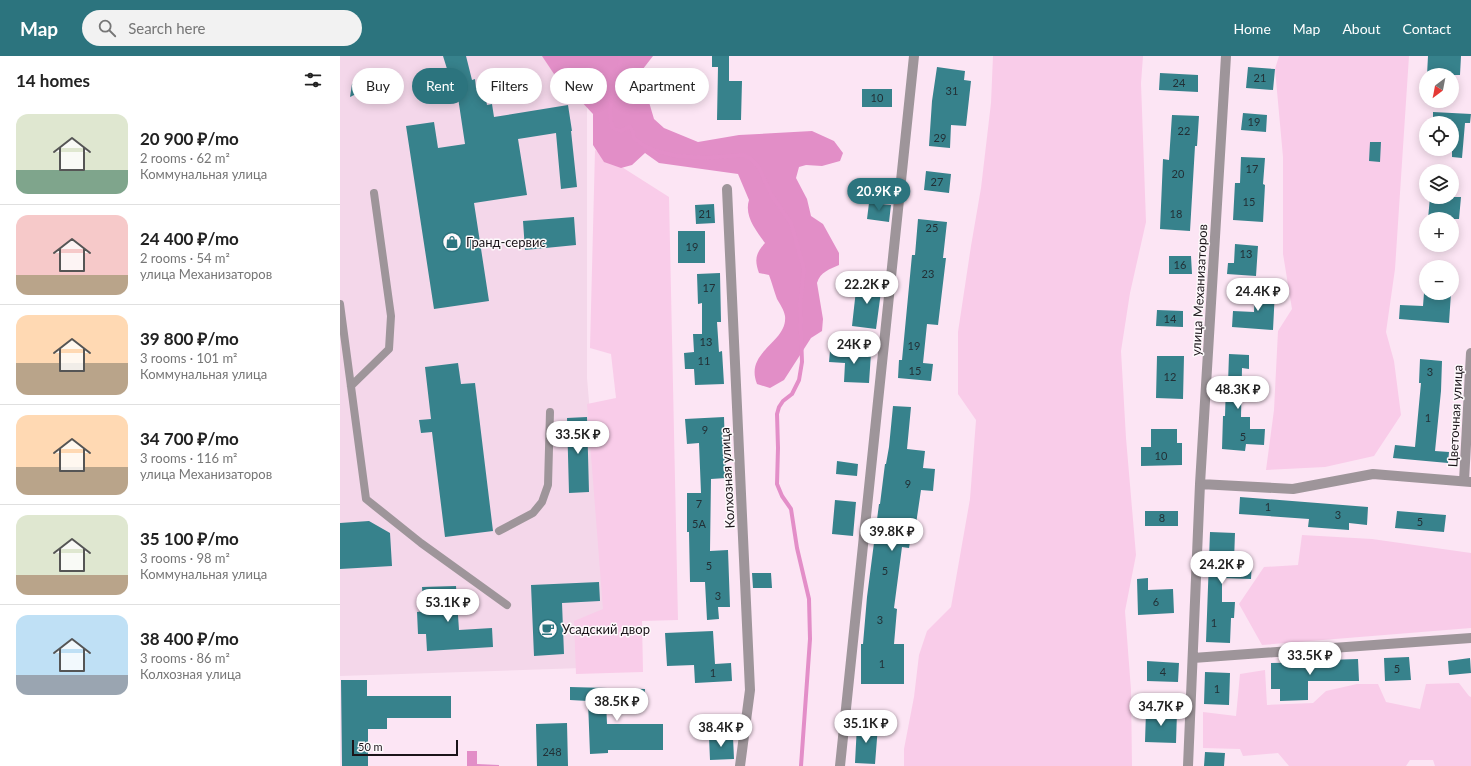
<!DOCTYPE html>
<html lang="en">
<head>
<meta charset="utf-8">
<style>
  body { margin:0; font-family:Lato,sans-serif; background:#f2f2f2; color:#222; height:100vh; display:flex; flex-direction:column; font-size:15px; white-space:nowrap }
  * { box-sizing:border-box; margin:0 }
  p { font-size:13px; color:#767676 }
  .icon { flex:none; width:22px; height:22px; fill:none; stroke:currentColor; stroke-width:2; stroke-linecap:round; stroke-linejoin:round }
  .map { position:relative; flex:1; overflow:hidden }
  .details { display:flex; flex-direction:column; background:#fff; width:340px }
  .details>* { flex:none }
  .banner { position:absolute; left:12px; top:12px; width:380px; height:36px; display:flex; gap:8px }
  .needle { width:26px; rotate:212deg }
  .tools { position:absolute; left:1079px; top:12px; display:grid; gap:8px }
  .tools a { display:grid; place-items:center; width:40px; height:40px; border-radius:50%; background:#fff; box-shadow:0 2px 10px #0003; font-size:20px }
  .scale { position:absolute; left:12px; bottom:10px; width:106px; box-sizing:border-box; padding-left:4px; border:2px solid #1b1419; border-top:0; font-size:11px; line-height:14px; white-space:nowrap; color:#1b1419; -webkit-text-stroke:3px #fdf9fb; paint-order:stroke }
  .price { position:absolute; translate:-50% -34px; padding:0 9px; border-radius:14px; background:#fff; color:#222; font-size:13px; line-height:26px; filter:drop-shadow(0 1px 2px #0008) }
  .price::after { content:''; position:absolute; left:50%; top:24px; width:12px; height:9px; margin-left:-6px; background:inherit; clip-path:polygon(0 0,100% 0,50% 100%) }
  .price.on { background:#2c747e; color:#fff }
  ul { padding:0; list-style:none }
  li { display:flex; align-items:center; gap:12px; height:100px; padding:0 16px }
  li+li { border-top:1px solid #e0e0e0 }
  li span { display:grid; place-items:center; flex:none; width:112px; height:80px; border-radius:12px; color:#555 }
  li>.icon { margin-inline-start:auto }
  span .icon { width:48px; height:48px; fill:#fffc; stroke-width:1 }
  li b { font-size:17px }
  h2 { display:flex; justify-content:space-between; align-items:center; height:48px; padding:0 16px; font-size:17px }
  .tag { padding:0 14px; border-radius:18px; background:#fff; box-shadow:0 2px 10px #0003; font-size:14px; line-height:36px }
  .tag.on { background:#2c747e; color:#fff }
  header { display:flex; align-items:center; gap:24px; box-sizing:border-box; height:56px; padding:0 20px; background:#2c747e; color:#fff }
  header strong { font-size:19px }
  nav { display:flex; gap:22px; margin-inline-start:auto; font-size:14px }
  .search { width:280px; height:36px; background:#f2f2f2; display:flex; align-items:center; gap:10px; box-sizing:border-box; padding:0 14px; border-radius:22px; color:#767676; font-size:15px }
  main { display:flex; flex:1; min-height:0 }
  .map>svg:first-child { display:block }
  .built { fill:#f4d7ea }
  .green { fill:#f9cce9 }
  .forest { fill:#e28ec7 }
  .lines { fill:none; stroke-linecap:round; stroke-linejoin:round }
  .stream { stroke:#e38ec8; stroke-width:4 }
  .building { fill:#37828c }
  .lane { stroke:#9e959a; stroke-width:8 }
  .street { stroke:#9e959a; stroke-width:10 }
  .labels { text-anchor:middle; stroke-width:3; stroke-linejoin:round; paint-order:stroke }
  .number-label { font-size:11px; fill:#223036 }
  .poi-label { font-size:13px; fill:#1b1419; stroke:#fdf9fb; text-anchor:start }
  .street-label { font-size:13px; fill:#1b1419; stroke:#fdf9fb }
</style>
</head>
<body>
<header>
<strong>Map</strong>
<div class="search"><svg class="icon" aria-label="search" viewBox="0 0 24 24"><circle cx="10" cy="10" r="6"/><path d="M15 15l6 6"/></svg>Search here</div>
<nav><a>Home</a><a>Map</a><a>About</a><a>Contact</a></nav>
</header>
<main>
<section class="details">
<h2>14 homes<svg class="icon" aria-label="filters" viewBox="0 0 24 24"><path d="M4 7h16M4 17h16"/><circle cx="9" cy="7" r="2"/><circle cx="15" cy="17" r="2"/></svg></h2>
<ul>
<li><span style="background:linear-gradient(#dfe7d0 70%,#7fa58c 0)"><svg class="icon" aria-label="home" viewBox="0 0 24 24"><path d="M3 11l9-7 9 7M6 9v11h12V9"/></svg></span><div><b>20 900 ₽/mo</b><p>2 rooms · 62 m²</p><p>Коммунальная улица</p></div></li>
<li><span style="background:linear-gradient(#f6c9c9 75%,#b9a48a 0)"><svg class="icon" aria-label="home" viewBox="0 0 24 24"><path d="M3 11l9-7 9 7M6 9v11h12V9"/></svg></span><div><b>24 400 ₽/mo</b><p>2 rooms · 54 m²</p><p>улица Механизаторов</p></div></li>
<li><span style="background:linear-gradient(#ffd9b3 60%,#b9a48a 0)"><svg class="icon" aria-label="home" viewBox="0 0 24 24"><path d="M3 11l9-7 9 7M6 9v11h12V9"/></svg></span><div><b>39 800 ₽/mo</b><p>3 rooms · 101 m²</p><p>Коммунальная улица</p></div></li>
<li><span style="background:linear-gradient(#ffd9b3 65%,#b9a48a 0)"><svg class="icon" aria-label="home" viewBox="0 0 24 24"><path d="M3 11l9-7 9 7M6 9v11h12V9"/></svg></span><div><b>34 700 ₽/mo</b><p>3 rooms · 116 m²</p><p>улица Механизаторов</p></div></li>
<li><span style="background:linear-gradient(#dfe7d0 75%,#b9a48a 0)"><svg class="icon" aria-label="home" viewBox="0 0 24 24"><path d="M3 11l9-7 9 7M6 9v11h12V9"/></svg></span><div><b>35 100 ₽/mo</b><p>3 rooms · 98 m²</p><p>Коммунальная улица</p></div></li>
<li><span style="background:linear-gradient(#bfe0f5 75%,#9aa5b1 0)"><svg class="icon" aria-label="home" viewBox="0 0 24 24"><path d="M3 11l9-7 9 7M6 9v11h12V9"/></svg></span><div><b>38 400 ₽/mo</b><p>3 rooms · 86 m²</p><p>Колхозная улица</p></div></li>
</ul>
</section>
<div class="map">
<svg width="1131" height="710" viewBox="0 0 1131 710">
  <rect width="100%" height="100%" fill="#fce5f4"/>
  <path class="built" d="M 0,0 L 247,0 L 247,322 L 272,611 L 0,620 Z"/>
  <path class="green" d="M 653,0 L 803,0 L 801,27 L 806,166 L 790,237 L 781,295 L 786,382 L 796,499 L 785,555 L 791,634 L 792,710 L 564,710 L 564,693 L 574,641 L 579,599 L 587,575 L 611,551 L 630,443 L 636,364 L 618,338 L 618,276 L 631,190 L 641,132 L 651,47 Z
    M 939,0 L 1069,0 L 1055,213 L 1046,276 L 1054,305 L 1061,359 L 1034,400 L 985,411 L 926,414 L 934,354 L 938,275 L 952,253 L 943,198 L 943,101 L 935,13 Z
    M 255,94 L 329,141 L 338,564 L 302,565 L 303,616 L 236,618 L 234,565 L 263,553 L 247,348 L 276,342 L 271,298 L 250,292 Z
    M 962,479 L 1032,483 L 1131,497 L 1131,572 L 922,589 L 899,548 L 924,511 L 958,509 Z
    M 925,614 L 927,649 L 973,647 L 986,635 L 1017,628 L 1038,628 L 1046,646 L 1080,653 L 1086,628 L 1119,627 L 1129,640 L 1131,641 L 1131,710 L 1095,710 L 1093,704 L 1070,704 L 1066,710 L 949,710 L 938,697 L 903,700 L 900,693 L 863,692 L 863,656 L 896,660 L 900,618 Z"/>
  <path class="forest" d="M 202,0 L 313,0 L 296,22 L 306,36 L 314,63 L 324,72 L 358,86 L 399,79 L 472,75 L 494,85 L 503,97 L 500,105 L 482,110 L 466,109 L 459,111 L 456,122 L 467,143 L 471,160 L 483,168 L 499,197 L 499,209 C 490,213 480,216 477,227 L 483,263 L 482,275 L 471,282 L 444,324 L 430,332 L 417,328 C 404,295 448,287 445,260 C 444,254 440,248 437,243 C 434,235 432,227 429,219 L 419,217 C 414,203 416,197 425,187 C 416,174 404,160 409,144 L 398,118 L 319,107 L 305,97 L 292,109 L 281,112 L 264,106 L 253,89 L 253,58 L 238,42 L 220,27 Z
    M 127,695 L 137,695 L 137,708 L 159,709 L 159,710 L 127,710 Z"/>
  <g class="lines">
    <path class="stream" d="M 279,0 L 281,4 C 276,22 265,55 273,72 L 280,75 C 291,71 291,67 294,82 L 306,91 L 320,96 L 337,100 L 365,102 L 404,99 L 411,103 L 418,110 L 432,140 L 451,167 L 464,213 L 460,250 L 462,306 L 459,324 L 452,338 L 443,345 L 439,351 L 437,358 L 438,392 L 437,428 L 442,440 L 451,453 L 457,492 L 469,543 L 470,583 L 461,710"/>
  </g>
  <path class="building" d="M 103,0 L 126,0 L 132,24 L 135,23 L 136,32 L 144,30 L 147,49 L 152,48 L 154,61 L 228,49 L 232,75 L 231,75 L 237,131 L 221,133 L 216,77 L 178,83 L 187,139 L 134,147 L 149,245 L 94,253 L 66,70 L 94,66 L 98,92 L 125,88 L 114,15 L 108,16 Z
    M 372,0 L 389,0 L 389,25 L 402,25 L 401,64 L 377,64 L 378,11 L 372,11 Z
    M 1088,0 L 1121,0 L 1120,19 L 1087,19 Z
    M 597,11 L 625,15 L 624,24 L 631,25 L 626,70 L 611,69 L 610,92 L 589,90 L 592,45 Z
    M 908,11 L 935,13 L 933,34 L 906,32 Z
    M 40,15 L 45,24 L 10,41 L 12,28 Z
    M 820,17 L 858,19 L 858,36 L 819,34 Z
    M 522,33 L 552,33 L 552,51 L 522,51 Z
    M 1093,56 L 1131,58 L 1130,67 L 1125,67 L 1122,102 L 1112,101 L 1112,67 L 1093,67 Z
    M 903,57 L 927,59 L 926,76 L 901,74 Z
    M 832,59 L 859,60 L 857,90 L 855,90 L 850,175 L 820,173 L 823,103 L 829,104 Z
    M 1030,86 L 1041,86 L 1040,106 L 1029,105 Z
    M 901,101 L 925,102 L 923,128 L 925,129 L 923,166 L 893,164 L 895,127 L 900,127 Z
    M 586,115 L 611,118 L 609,137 L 584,134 Z
    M 1090,141 L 1121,141 L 1119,163 L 1088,163 Z
    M 529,147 L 551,149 L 549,166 L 527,163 Z
    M 374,148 L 375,167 L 356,168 L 355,149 Z
    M 234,161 L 236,189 L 185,194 L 183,165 Z
    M 578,163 L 607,166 L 603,202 L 606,202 L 598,269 L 587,268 L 583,307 L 593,308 L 591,325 L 558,322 L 559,304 L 562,304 L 572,199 L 575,199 Z
    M 338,175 L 365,175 L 365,207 L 338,207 Z
    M 895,188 L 918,190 L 916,220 L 887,218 L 888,207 L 894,207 Z
    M 829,200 L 851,200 L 852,218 L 829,218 Z
    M 380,217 L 381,266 L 377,266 L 379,296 L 382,295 L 384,328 L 355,329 L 354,313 L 345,313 L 344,297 L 354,296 L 353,278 L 362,278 L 362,247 L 358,248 L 357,218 Z
    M 517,225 L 542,228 L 536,273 L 512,270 Z
    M 915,233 L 935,234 L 933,274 L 892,271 L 893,255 L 914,256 Z
    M 1084,237 L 1111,237 L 1109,267 L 1059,263 L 1060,249 L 1083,250 Z
    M 817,254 L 843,255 L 843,271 L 816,270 Z
    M 490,295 L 531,297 L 529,327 L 504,326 L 505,307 L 489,306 Z
    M 889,298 L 909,299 L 909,313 L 902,312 L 901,361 L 910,361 L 910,373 L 925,373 L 924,389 L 906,388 L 905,395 L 882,393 L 883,360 L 885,360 L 886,328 L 888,328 Z
    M 817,300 L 844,300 L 843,343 L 816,342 Z
    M 1080,303 L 1102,305 L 1101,335 L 1095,395 L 1109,396 L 1108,407 L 1053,402 L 1055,389 L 1075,391 L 1081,327 L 1079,327 Z
    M 118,307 L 121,328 L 135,327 L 153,475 L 105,481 L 92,376 L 81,377 L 79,364 L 91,363 L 85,311 Z
    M 553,350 L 571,351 L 567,393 L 585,395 L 583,412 L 595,413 L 593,435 L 581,434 L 576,468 L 573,468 L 569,492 L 562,491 L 554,552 L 557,553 L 554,588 L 564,588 L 564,628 L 521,628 L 521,588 L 523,588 L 527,541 L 539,448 L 540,448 L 545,408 L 546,408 L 549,391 Z
    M 247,361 L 249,436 L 229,437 L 227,362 Z
    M 384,361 L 386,422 L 371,423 L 370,495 L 388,494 L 390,551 L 378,551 L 379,563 L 367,564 L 365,526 L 350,526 L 349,476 L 347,476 L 347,437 L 361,437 L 359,387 L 347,388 L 345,363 Z
    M 811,373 L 837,373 L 837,387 L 842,387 L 842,409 L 801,410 L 801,391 L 811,391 Z
    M 497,405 L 518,408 L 517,420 L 496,418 Z
    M 900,441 L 1028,451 L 1027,469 L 1009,467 L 1009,474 L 968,471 L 969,463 L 899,458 Z
    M 495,444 L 516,446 L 513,480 L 492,478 Z
    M 805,455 L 838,455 L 838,470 L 805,470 Z
    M 1057,455 L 1106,459 L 1104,476 L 1055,472 Z
    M 29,465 L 50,477 L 52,510 L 0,513 L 0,467 Z
    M 870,476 L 895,477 L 894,505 L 912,505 L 911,523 L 882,522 L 882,546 L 895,546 L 894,562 L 891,562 L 890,587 L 866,586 Z
    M 412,517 L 431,517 L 432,532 L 413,532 Z
    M 808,522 L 808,534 L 833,533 L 834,557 L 798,559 L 797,523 Z
    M 259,526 L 260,545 L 222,547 L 224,598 L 194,600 L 191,529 Z
    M 116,530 L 119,574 L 152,572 L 153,591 L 87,595 L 86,578 L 78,578 L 77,556 L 84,555 L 82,531 Z
    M 373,575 L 375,608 L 391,607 L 392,625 L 355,627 L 354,609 L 327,610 L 325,577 Z
    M 1069,601 L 1071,624 L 1045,625 L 1044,602 Z
    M 1130,602 L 1131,617 L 1109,619 L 1108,605 Z
    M 1018,603 L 1019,625 L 968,625 L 968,644 L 940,645 L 940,633 L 931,633 L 931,607 L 987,606 L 987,604 Z
    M 807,605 L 839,607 L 838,626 L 807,625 Z
    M 865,616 L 890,617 L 889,649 L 864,648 Z
    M 1,624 L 27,624 L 27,640 L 111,640 L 111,662 L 47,662 L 47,673 L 28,673 L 28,710 L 2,710 Z
    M 230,631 L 305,633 L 304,647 L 266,645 L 267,668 L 323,668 L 323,694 L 268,694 L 268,697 L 250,698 L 248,645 L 230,644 Z
    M 806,655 L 837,656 L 836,687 L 805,686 Z
    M 227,667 L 228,710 L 197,710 L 196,668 Z
    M 517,669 L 538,670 L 535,708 L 515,707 Z
    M 369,681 L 393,681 L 394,703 L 370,704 Z
    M 865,696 L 885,697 L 884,710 L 864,710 Z"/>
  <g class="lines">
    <path class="lane" d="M 0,248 L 26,443 L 81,487 L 167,549
      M 11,330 L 49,293 L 51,260 L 34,137
      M 159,475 L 193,457 L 202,446 L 208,429 L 210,356"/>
    <path class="street" d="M 387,133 L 410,634 L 400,710
      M 1124,425 L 1131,297
      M 860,428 L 953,433 L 1033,418 L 1131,426
      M 853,602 L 1131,582
      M 500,710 L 574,0
      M 848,710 L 860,428 L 886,0"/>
  </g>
  <defs>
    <g id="shop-ring" transform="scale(1)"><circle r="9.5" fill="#fdf9fb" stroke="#2c747e" stroke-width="1.5"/><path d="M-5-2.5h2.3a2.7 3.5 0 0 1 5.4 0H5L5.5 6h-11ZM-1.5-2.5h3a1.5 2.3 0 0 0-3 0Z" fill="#2c747e"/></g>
    <g id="cafe-ring" transform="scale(1)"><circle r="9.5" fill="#fdf9fb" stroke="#2c747e" stroke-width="1.5"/><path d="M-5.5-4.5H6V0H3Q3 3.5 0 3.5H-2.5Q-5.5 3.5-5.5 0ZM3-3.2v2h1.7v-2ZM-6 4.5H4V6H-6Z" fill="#2c747e"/></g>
  </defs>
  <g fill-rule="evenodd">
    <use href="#shop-ring" x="112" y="186"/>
    <use href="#cafe-ring" x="208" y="573"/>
  </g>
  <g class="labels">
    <g class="number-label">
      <text x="920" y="26">21</text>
      <text x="839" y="31">24</text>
      <text x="612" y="39">31</text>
      <text x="537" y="46">10</text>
      <text x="914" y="70">19</text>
      <text x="844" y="79">22</text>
      <text x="600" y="86">29</text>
      <text x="912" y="117">17</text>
      <text x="838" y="122">20</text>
      <text x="597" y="130">27</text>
      <text x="909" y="150">15</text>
      <text x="365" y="162">21</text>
      <text x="836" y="162">18</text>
      <text x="592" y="176">25</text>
      <text x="352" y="195">19</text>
      <text x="906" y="202">13</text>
      <text x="840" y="213">16</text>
      <text x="588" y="222">23</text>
      <text x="369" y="236">17</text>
      <text x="830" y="267">14</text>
      <text x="366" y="290">13</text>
      <text x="574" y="294">19</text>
      <text x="364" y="309">11</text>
      <text x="575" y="319">15</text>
      <text x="1090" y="320">3</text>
      <text x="830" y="325">12</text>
      <text x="1088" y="366">1</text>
      <text x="365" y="378">9</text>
      <text x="903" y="385">5</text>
      <text x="821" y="404">10</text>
      <text x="568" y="432">9</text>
      <text x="359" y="452">7</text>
      <text x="928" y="455">1</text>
      <text x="998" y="463">3</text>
      <text x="822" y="466">8</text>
      <text x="1080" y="470">5</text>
      <text x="359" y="472">5А</text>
      <text x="369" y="514">5</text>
      <text x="545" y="519">5</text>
      <text x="378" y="544">3</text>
      <text x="816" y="550">6</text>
      <text x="540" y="568">3</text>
      <text x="874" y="571">1</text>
      <text x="542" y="612">1</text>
      <text x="1057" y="617">5</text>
      <text x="823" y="620">4</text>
      <text x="373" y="621">1</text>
      <text x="877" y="637">1</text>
      <text x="212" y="700">248</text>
    </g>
    <g class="poi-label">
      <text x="126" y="191">Гранд-сервис</text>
      <text x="222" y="578">Усадский двор</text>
    </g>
    <g class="street-label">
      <text transform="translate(859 234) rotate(-87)" y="5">улица Механизаторов</text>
      <text transform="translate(1115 360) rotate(-87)" y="5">Цветочная улица</text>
      <text transform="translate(387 422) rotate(-93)" y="5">Колхозная улица</text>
    </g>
  </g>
</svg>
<div class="tools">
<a><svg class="needle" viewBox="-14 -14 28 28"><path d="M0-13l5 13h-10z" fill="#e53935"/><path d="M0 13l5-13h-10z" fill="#767676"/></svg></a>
<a><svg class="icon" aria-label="locate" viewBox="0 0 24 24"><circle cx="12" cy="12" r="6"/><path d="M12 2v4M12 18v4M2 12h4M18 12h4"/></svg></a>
<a><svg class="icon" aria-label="layers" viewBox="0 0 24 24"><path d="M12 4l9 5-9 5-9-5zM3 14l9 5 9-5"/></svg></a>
<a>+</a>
<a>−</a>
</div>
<div class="scale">50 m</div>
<b class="price on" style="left:539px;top:156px">20.9K ₽</b>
<b class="price" style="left:527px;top:249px">22.2K ₽</b>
<b class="price" style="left:918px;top:256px">24.4K ₽</b>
<b class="price" style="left:514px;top:309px">24K ₽</b>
<b class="price" style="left:898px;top:354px">48.3K ₽</b>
<b class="price" style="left:238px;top:399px">33.5K ₽</b>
<b class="price" style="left:552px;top:496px">39.8K ₽</b>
<b class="price" style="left:882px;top:529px">24.2K ₽</b>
<b class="price" style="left:108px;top:567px">53.1K ₽</b>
<b class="price" style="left:970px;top:620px">33.5K ₽</b>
<b class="price" style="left:277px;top:666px">38.5K ₽</b>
<b class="price" style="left:821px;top:671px">34.7K ₽</b>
<b class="price" style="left:526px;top:688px">35.1K ₽</b>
<b class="price" style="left:381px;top:692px">38.4K ₽</b>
<div class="banner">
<a class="tag">Buy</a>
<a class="tag on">Rent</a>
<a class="tag">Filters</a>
<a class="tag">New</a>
<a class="tag">Apartment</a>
</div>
</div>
</main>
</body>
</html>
